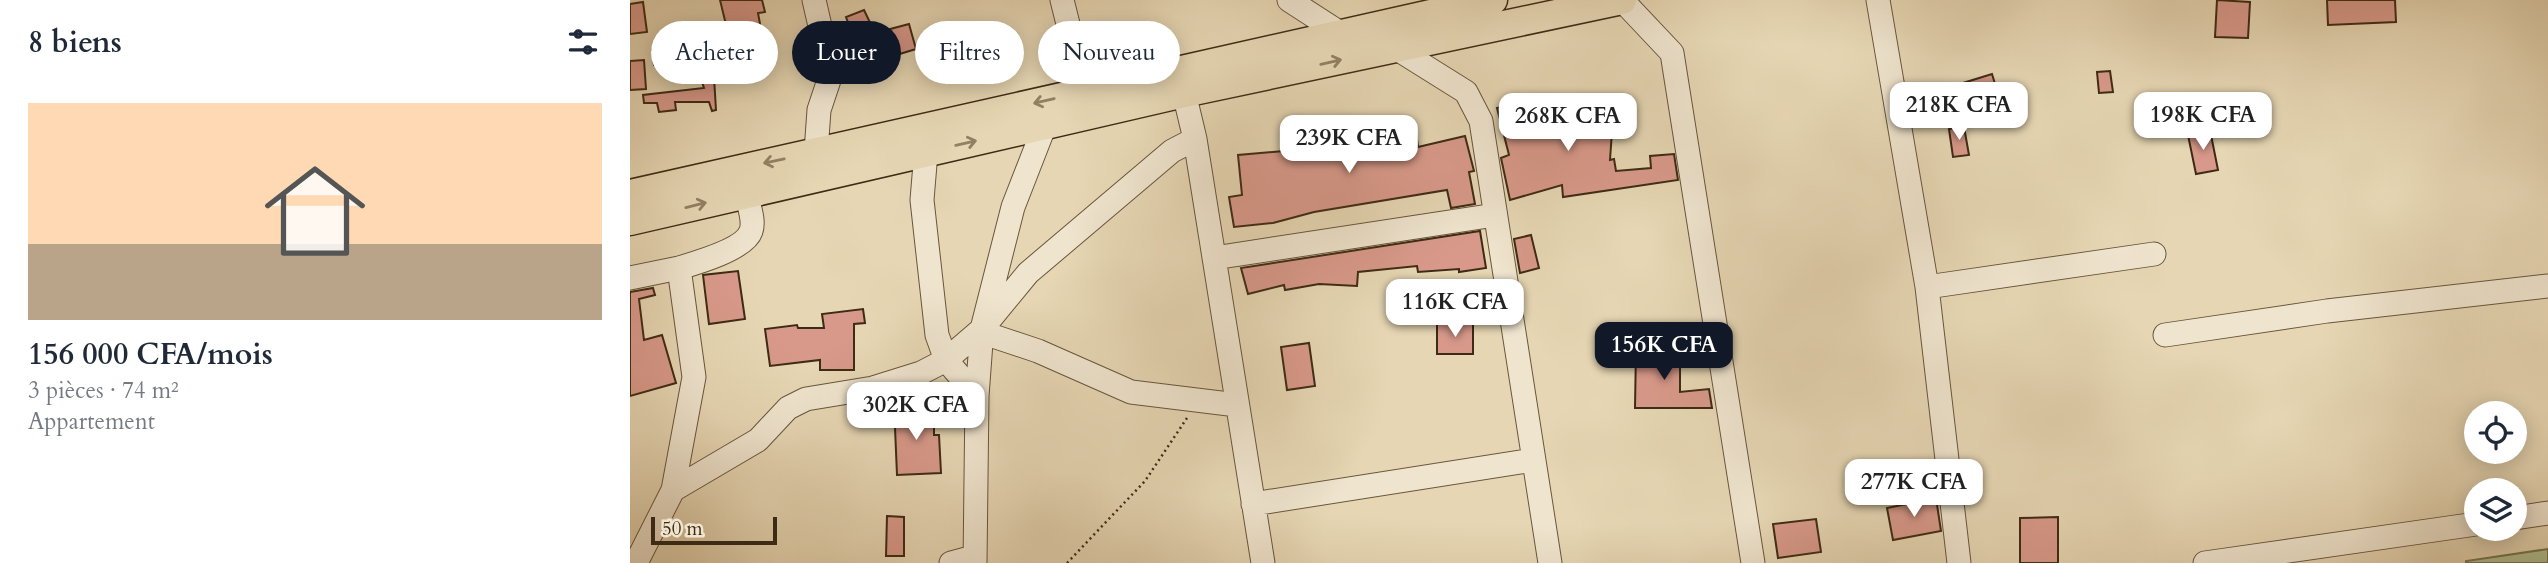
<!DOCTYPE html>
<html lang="fr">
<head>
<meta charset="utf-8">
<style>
  body { margin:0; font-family:Cardo,serif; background:#f2f2f3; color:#1f2937; height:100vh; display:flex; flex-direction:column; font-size:26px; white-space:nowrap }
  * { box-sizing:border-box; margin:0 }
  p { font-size:23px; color:#747a83 }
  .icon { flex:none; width:38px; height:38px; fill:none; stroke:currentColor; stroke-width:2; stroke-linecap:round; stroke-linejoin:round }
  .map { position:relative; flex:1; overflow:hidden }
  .side { display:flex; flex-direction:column; background:#fff; width:630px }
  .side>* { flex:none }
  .banner { position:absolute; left:21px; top:21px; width:665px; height:63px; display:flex; gap:14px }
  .buttons { position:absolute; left:1834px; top:401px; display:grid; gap:14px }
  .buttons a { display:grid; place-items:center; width:63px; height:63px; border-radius:50%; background:#fff; box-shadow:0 4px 18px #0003; font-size:35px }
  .scale { position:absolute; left:21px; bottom:18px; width:126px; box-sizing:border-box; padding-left:7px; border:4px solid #3e2b15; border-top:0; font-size:19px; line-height:24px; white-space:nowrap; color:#3e2b15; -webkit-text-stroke:5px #efe4ce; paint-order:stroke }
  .price { position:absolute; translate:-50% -60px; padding:0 16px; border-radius:14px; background:#fff; color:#222; font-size:23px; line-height:46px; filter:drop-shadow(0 2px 4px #0008) }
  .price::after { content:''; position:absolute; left:50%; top:42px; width:21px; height:16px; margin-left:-10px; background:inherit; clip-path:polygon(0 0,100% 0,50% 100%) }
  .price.on { background:#111827; color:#fff }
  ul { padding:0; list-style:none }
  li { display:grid; align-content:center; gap:14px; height:371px; padding:0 28px }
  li+li { border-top:2px solid #e0e1e3 }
  li span { display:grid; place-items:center; height:217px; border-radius:0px; color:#555 }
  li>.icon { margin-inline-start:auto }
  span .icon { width:126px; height:126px; fill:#fffc; stroke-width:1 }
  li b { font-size:30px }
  h2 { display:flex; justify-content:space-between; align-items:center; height:84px; padding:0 28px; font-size:30px }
  .tag { padding:0 24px; border-radius:32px; background:#fff; box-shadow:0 4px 18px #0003; font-size:24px; line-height:63px }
  .tag.on { background:#111827; color:#fff }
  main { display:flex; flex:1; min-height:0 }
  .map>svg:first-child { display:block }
  .green { fill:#b0bf91; stroke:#777553; stroke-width:2 }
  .building { fill:#d8998a; stroke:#3e2b15; stroke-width:2 }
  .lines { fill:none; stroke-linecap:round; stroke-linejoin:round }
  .minor-casing { stroke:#68563c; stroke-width:25 }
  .major-casing { stroke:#3e2b15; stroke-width:31 }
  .path { stroke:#3e2b15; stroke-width:2.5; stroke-dasharray:2 3.5; stroke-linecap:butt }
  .minor { stroke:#efe4ce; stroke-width:23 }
  .major { stroke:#e6d6b3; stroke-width:28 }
  .oneway { stroke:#928064 }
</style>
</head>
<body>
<main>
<section class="side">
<h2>8 biens<svg class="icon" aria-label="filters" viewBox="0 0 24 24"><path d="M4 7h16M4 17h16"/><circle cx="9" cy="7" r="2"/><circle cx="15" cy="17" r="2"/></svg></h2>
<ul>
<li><span style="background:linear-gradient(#ffd9b3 65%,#b9a48a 0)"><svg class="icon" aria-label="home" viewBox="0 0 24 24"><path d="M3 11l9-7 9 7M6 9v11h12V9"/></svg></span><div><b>156 000 CFA/mois</b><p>3 pièces · 74 m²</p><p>Appartement</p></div></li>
</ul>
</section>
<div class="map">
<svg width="1918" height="563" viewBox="0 0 1918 563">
  <rect width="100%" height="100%" fill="#e6d6b3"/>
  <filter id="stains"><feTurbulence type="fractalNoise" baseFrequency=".00286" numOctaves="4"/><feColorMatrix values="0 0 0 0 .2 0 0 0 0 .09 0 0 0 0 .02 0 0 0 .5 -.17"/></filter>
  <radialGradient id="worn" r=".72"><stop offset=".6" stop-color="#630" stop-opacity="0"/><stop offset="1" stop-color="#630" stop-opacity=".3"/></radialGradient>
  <path class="green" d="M 1918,549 L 1918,563 L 1836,563 L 1836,561 Z"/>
  <path class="building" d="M 90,0 L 132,0 L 135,12 L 128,13 L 135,51 L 110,56 L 109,52 L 83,61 L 86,110 L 82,111 L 79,102 L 45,102 L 46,110 L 29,112 L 27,103 L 14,103 L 13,95 L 74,88 L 61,50 L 99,37 Z
    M 1587,0 L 1620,2 L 1618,38 L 1585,37 Z
    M 1697,0 L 1765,0 L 1766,22 L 1698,25 Z
    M 13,2 L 17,32 L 0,34 L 0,4 Z
    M 234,10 L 245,33 L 279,24 L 286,49 L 237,64 L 234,54 L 213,62 L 207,40 L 222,34 L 216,17 Z
    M 39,49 L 41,63 L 24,65 L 22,50 Z
    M 14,60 L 16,89 L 0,90 L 0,61 Z
    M 1480,71 L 1483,92 L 1469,93 L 1467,72 Z
    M 1362,74 L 1374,113 L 1345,122 L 1333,83 Z
    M 943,99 L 948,114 L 983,117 L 980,160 L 984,159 L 986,171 L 1021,168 L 1020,156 L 1044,154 L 1048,180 L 933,197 L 932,185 L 880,200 L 871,158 L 879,155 L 867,108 L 900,100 L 903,111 Z
    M 785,124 L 788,147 L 835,136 L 844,171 L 839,172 L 845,204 L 821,208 L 817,190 L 684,212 L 643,223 L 604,227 L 599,197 L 612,195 L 608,155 L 665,150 L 664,142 L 699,138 L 699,141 L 754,136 L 753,128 Z
    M 1334,127 L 1339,155 L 1323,157 L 1319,129 Z
    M 1580,130 L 1588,170 L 1566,174 L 1558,135 Z
    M 850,231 L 856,268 L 829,272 L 829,269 L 788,272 L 787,266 L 728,272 L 727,286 L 689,284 L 655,290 L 654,285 L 618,294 L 611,268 Z
    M 901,235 L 909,268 L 890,273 L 884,239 Z
    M 108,271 L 115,319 L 79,324 L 73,275 Z
    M 23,288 L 25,295 L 9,299 L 14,340 L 32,335 L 46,383 L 0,396 L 0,292 Z
    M 233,309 L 235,323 L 224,324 L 224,370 L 190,370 L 190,360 L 140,366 L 135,329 L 167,325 L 168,328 L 194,328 L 192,314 Z
    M 807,324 L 843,324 L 843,354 L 807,354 Z
    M 679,343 L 685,386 L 657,390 L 651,347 Z
    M 1006,349 L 1050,350 L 1050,392 L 1079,389 L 1082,408 L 1005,408 Z
    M 277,402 L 279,412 L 304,412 L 304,435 L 309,435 L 311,473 L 267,475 L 264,404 Z
    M 1306,498 L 1311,531 L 1263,540 L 1257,508 Z
    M 257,516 L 274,517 L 274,556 L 256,556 Z
    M 1428,517 L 1428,563 L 1390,563 L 1390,518 Z
    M 1186,519 L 1191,552 L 1148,558 L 1143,524 Z"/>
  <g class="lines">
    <g class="minor-casing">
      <path id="minor" d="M 184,0 L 201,74 L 189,110 L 186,152
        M 432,0 L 448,64 L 466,89
        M 659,0 L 710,33
        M 992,0 L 1042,53 L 1123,563
        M 1248,0 L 1297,287 L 1329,563
        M 764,47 L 836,92 L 851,121 L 920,563
        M 554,93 L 565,139 L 633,563
        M 296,152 L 292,200 L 307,335 L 316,360 L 347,396
        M 584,258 L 865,215
        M 49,268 C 66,263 115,249 121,231 C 125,220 118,204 116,193
        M 0,278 L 49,268 L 64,377 L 43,490 L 6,563
        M 1297,287 L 1524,254
        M 351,332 L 408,351 L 501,392 L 607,405
        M 1535,335 L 1697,311 L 1918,286
        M 43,490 L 128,440 L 158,408 L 176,399 L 243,388 L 291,373 L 316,360 L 352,329 L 398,273 L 542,151 L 565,139
        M 623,504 L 903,460
        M 1885,518 L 1918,513
        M 321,563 L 343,557
        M 345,563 L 347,396 L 352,329 L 383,207 L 415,125
        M 1575,563 L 1846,524"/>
    </g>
    <g class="major-casing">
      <path id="major" d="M 0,194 L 863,0
        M 0,221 L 554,93 L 992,0"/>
    </g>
    <path class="path" d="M 437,563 L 515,481 L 557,418"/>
    <use href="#minor" class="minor"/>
    <use href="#major" class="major"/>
  </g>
  <defs><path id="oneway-shaft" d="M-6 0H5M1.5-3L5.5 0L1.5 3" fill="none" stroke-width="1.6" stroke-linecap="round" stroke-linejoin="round" transform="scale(1.75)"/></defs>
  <g class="oneway">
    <use href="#oneway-shaft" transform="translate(701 62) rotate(-13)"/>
    <use href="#oneway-shaft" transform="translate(414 101) rotate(167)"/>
    <use href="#oneway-shaft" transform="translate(336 143) rotate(-13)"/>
    <use href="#oneway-shaft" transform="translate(144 161) rotate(168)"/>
    <use href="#oneway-shaft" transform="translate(66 205) rotate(-14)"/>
  </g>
  <rect width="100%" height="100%" filter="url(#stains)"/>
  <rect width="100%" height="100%" fill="url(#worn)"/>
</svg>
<div class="buttons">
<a><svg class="icon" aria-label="locate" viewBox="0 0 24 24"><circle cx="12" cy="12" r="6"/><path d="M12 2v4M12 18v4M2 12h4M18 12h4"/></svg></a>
<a><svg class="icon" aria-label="layers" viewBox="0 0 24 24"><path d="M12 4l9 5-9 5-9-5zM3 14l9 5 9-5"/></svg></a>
</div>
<div class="scale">50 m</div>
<b class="price" style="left:1329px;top:142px">218K CFA</b>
<b class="price" style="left:1573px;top:152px">198K CFA</b>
<b class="price" style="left:938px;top:153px">268K CFA</b>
<b class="price" style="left:719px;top:175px">239K CFA</b>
<b class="price" style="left:825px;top:339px">116K CFA</b>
<b class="price on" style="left:1034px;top:382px">156K CFA</b>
<b class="price" style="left:286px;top:442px">302K CFA</b>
<b class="price" style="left:1284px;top:519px">277K CFA</b>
<div class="banner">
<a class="tag">Acheter</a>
<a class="tag on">Louer</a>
<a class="tag">Filtres</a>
<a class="tag">Nouveau</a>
</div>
</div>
</main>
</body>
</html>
